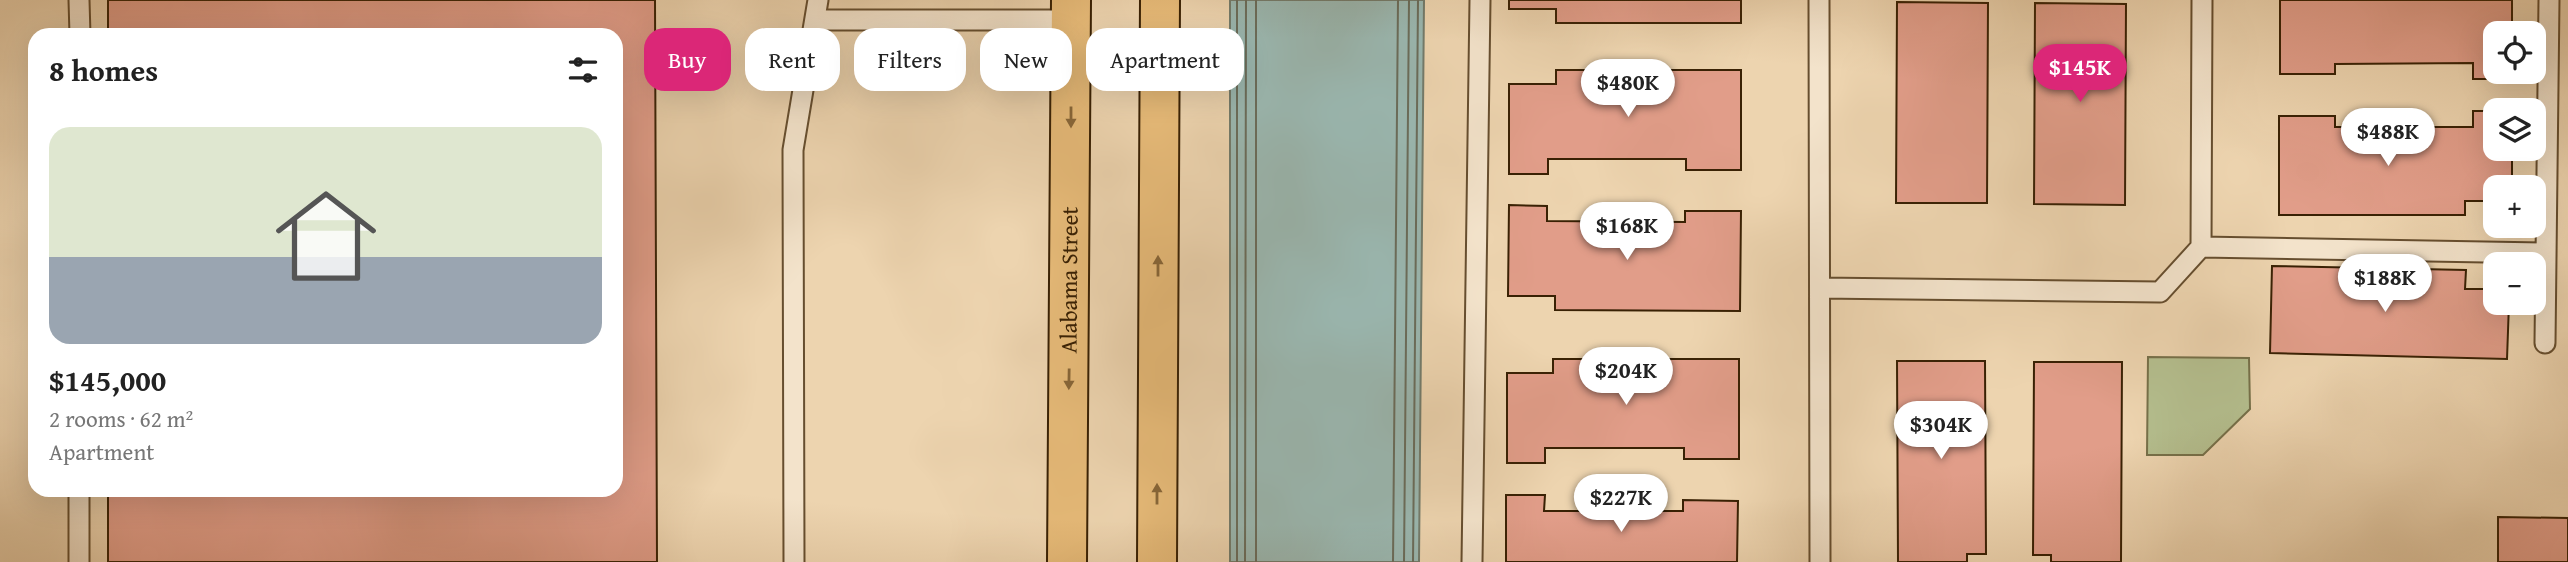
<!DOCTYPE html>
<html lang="en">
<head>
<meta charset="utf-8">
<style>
  body { margin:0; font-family:"Gentium Book Plus",serif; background:#f6f6f6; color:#222; height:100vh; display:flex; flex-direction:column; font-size:26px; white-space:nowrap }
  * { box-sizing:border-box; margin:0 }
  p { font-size:23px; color:#767676 }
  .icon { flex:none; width:38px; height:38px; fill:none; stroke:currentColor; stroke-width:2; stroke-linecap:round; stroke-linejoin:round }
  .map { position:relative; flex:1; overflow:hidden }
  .side { position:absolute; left:28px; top:28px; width:595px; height:469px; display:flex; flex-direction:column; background:#fff; border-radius:21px; box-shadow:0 7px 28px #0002 }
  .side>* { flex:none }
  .banner { position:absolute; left:644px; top:28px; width:665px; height:63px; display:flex; gap:14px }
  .fabs { position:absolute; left:2483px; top:21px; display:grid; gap:14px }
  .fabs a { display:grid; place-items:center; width:63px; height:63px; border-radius:14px; background:#fff; box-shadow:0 7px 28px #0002; font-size:35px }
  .price { position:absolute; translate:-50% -60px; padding:0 16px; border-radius:24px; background:#fff; color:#222; font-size:23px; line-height:46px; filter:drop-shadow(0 2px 4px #0008) }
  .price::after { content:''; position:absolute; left:50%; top:42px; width:21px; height:16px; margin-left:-10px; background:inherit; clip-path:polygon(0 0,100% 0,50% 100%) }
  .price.selected { background:#db2777; color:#fff }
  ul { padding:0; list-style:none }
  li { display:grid; align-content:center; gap:14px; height:371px; padding:0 21px }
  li+li { border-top:2px solid #e0e0e0 }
  li span { display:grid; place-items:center; height:217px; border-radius:21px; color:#555 }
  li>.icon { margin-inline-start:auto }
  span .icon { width:126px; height:126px; fill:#fffc; stroke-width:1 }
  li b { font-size:30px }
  h2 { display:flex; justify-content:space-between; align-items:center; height:84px; padding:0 21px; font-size:30px }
  .tag { padding:0 24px; border-radius:21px; background:#fff; box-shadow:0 7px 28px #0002; font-size:24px; line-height:63px }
  .tag.selected { background:#db2777; color:#fff }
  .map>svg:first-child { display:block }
  .green { fill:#b4be8e; stroke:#767049; stroke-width:2 }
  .water { fill:#9ab7b0; stroke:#737b6b; stroke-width:2 }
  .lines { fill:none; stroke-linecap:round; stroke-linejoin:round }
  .shore { stroke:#6a6c5a; stroke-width:2 }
  .building { fill:#e19d89; stroke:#392104; stroke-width:2 }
  .service-casing { stroke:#664e2f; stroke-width:23 }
  .primary-casing { stroke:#392104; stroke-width:42 }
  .service { stroke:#f3e3cb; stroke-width:19 }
  .primary { stroke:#e6ba78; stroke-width:38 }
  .oneway { fill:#876638 }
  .labels { text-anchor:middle; stroke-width:7; stroke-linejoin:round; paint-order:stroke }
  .street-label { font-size:23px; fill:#392104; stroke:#f3e3cb }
</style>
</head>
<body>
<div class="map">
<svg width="2568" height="562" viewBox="0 0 2568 562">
  <rect width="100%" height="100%" fill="#edd4af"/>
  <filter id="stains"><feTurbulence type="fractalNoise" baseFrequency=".00286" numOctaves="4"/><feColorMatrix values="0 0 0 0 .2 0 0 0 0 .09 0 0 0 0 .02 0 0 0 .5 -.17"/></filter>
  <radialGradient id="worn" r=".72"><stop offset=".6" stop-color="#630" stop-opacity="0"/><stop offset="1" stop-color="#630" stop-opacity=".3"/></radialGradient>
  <path class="green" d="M 2148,357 L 2249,358 L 2250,409 L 2203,455 L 2147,455 Z"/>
  <path class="water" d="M 1230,0 L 1424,0 L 1419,562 L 1230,562 Z"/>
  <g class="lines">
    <path class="shore" d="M 1237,562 L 1237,0
      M 1245,562 L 1246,0
      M 1256,562 L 1256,0
      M 1393,562 L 1398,0
      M 1404,562 L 1409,0
      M 1413,562 L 1418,0"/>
  </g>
  <path class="building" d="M 108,0 L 655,0 L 657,562 L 108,562 L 108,490 L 616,490 L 616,35 L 108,35 Z
    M 1509,0 L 1741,0 L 1741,23 L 1556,23 L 1556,9 L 1509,9 Z
    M 2280,0 L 2512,0 L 2512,33 L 2496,33 L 2496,72 L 2512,72 L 2512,79 L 2473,79 L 2473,63 L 2335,64 L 2335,74 L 2280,74 Z
    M 1897,2 L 1988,3 L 1987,203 L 1896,203 Z
    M 2035,3 L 2126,4 L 2125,205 L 2034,204 Z
    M 1556,70 L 1741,70 L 1741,170 L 1686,170 L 1686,159 L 1548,159 L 1548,174 L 1509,174 L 1509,84 L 1556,84 Z
    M 2473,111 L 2496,111 L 2496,149 L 2512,149 L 2512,187 L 2496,187 L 2496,201 L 2465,201 L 2465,215 L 2279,215 L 2279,116 L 2335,116 L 2335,127 L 2473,127 Z
    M 1509,205 L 1547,206 L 1547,221 L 1685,222 L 1685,211 L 1741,211 L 1740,311 L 1555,310 L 1555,296 L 1508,296 Z
    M 2272,266 L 2466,270 L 2465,289 L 2496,289 L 2496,303 L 2509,303 L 2507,359 L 2270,353 Z
    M 1553,359 L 1739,359 L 1739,459 L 1684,459 L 1684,448 L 1545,448 L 1545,463 L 1507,463 L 1507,373 L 1553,373 Z
    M 1897,361 L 1985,361 L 1986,554 L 1967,554 L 1967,562 L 1898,562 Z
    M 2034,362 L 2122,362 L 2121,562 L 2051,562 L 2051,555 L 2033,555 Z
    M 1506,495 L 1545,495 L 1544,511 L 1683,511 L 1683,500 L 1738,501 L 1737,562 L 1506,562 Z
    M 2498,517 L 2568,518 L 2568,562 L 2498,562 Z"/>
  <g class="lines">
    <g class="service-casing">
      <path id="service" d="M 79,0 L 80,35
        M 1819,0 L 1820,562
        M 815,20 L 1071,20
        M 2201,247 L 2546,253
        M 1820,288 L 2160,292 L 2201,247 L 2202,0
        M 2545,343 L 2549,0
        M 79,562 L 79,490
        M 794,562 L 793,150 L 818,0
        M 1472,562 L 1480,0"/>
    </g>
    <g class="primary-casing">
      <g id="primary">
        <path id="s1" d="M 1067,562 L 1071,0"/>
        <path d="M 1157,562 L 1160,0"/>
      </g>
    </g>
    <use href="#service" class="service"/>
    <use href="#primary" class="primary"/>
  </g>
  <defs><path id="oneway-solid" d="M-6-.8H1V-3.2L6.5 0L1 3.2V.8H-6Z" transform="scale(1.75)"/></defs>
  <g class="oneway">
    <use href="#oneway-solid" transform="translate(1071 117) rotate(90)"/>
    <use href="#oneway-solid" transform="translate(1158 266) rotate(-90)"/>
    <use href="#oneway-solid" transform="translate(1069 379) rotate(91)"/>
    <use href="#oneway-solid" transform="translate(1157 494) rotate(-90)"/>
  </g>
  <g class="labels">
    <g class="street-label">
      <text dy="8" stroke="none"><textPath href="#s1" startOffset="282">Alabama Street</textPath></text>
    </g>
  </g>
  <rect width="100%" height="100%" filter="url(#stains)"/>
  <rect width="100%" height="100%" fill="url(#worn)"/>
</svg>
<div class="fabs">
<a><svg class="icon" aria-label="locate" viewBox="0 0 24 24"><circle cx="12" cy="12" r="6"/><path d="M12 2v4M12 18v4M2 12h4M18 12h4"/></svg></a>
<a><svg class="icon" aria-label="layers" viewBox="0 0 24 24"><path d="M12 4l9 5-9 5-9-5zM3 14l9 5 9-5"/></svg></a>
<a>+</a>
<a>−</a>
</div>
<b class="price selected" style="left:2080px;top:104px">$145K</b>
<b class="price" style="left:1628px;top:119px">$480K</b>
<b class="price" style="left:2388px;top:168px">$488K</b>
<b class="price" style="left:1627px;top:262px">$168K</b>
<b class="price" style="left:2385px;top:314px">$188K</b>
<b class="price" style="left:1626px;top:407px">$204K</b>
<b class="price" style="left:1941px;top:461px">$304K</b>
<b class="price" style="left:1621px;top:534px">$227K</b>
<div class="banner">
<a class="tag selected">Buy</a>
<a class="tag">Rent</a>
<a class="tag">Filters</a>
<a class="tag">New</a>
<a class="tag">Apartment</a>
</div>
<section class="side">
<h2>8 homes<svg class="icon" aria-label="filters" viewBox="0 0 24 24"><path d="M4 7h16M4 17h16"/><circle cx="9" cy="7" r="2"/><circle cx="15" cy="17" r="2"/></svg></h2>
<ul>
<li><span style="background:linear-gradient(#dfe7d0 60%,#9aa5b1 0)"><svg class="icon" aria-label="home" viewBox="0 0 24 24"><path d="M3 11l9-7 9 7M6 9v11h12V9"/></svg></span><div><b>$145,000</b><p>2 rooms · 62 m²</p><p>Apartment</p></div></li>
</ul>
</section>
</div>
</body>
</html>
